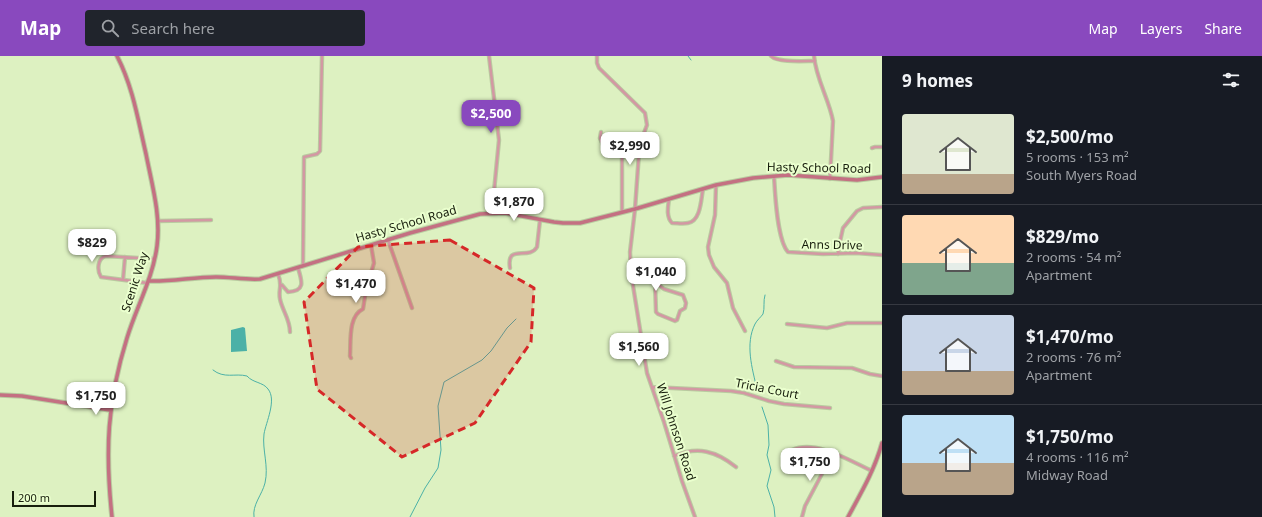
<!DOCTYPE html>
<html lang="en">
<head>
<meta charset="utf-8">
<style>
  body { margin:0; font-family:"Noto Sans",sans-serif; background:#20242c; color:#f1f3f6; height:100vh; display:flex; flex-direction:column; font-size:15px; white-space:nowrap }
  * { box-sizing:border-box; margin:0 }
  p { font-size:13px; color:#9ea1a6 }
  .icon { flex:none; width:22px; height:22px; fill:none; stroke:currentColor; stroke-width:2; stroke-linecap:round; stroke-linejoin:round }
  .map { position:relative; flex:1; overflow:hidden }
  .drawer { display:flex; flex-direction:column; background:#171b24; width:380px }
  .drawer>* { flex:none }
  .scale { position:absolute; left:12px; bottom:10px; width:84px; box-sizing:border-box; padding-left:4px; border:2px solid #171e0c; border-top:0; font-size:11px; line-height:14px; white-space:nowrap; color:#171e0c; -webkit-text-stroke:3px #eaffce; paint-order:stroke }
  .price { position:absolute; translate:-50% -34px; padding:0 9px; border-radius:8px; background:#fff; color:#222; font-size:13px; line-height:26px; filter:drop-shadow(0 1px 2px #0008) }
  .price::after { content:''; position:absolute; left:50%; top:24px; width:12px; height:9px; margin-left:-6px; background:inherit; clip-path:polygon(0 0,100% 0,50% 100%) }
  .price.selected { background:#8949be; color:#fff }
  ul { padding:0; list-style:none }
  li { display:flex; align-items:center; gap:12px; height:100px; padding:0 20px }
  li+li { border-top:1px solid #363941 }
  li span { display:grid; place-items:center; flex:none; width:112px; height:80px; border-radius:4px; color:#555 }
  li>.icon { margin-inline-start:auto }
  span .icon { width:48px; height:48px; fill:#fffc; stroke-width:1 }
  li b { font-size:17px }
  h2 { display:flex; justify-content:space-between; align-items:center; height:48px; padding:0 20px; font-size:17px }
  header { display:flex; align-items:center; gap:24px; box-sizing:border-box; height:56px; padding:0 20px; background:#8949be; color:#fff }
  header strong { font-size:19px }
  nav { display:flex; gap:22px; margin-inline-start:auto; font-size:14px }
  .search { width:280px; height:36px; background:#20242c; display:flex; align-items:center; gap:10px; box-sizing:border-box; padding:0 14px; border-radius:4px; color:#9ea1a6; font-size:15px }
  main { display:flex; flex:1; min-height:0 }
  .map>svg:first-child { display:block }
  .water { fill:#4cb1a7 }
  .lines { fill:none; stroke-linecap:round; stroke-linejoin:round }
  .stream { stroke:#4cb1a7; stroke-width:1 }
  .street-casing { stroke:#b9cba0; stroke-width:4.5 }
  .secondary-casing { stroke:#b9cba0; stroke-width:5.5 }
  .street { stroke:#d398a3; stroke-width:2.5 }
  .secondary { stroke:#c47082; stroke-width:3.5 }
  .marked { fill:#d62828; fill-opacity:0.2; stroke:#d62828; stroke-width:3; stroke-dasharray:8 5; stroke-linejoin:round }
  .labels { text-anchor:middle; stroke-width:4; stroke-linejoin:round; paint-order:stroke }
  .street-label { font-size:12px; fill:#171e0c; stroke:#eaffce }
</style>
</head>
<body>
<header>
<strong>Map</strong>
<div class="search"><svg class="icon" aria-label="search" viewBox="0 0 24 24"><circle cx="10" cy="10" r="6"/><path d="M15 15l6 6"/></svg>Search here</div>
<nav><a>Map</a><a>Layers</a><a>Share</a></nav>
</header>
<main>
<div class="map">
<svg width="882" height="461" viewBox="0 0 882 461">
  <rect width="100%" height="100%" fill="#ddf1c1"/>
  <path class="water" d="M 243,271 L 245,272 L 247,295 L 231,296 L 231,274 Z"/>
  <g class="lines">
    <path class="stream" d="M 688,0 L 691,4
      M 213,314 C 224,323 235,317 247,320 C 253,327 263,326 268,333 C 277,344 266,366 264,378 C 262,394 269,410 265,427 C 262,439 252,449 254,461
      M 757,333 C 752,312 745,288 755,268 C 757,264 761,261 763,258 C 765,252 763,245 765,239
      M 762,351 L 768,369 L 769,389 L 767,399 L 771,414 L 767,430 L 774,451 L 775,461
      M 410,461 L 425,432 L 438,412 L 441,394 L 438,350 L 444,326 L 482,304 L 491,295 L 507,272 L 516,263"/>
    <g class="street-casing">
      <path id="street" d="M 489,0 L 499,84 L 492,156
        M 597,0 L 597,7 L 599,12 L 645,57 L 647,69 L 641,85 L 639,97 L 635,153 L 630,196 L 631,217 L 647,317 L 664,366 L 682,425 L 695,461
        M 771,0 C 778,7 804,5 815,5
        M 814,0 C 816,23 829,43 833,65 L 830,123
        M 601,76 L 600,82 L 603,89 L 618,96 L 622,101 L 622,156
        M 872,92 L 875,91 L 882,91
        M 774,120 C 775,137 777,184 788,196 L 823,198 L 856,197 L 882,199
        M 716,129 L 715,159 L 708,191 L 709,199 L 714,211 L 727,227 L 733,252 L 745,275
        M 669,143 C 668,151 666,161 672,167 C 677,167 683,168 688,167 C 701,165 701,143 703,133
        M 158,165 L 211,164
        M 388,184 L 412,252
        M 838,198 L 839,190 L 843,172 L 857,155 L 863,152 L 882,151
        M 303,210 L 304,101 L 317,98 L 320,95 L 322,0
        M 510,212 C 506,187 529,205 537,191 L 540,164
        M 278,218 C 283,230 278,233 280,243 C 282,254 290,263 290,276
        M 632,223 L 648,222 L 655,226 L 664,233 L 683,239 L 686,247 L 685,252 L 680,255 L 677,264 L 675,265 L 658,258 L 656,256 L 655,226
        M 123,224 L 125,201
        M 147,227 L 101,221 C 97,215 97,202 106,200 L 154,203
        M 282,229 L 288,236 C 306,235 302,225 298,212
        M 787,268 L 827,272 L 847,267 L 882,267
        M 351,302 L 350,300 C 351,285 348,260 363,253 L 366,234 L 374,207 L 371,189
        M 776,305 L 794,311 L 852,312 L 870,318 L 882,320
        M 652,331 L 731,335 L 744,337 L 769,345 L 784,348 L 830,352
        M 792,394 C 816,383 850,405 872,415
        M 674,400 C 698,390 716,395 736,411
        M 802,461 L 805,450 L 833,397"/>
    </g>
    <g class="secondary-casing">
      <path id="secondary" d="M 148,225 C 171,226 193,221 216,221 C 231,221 245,224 260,223 L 410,177 L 480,158 L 505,157 L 554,166 L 563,167 L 580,167 L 635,153 L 716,129 L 753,122 L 788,119 L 857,124 L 882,121
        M 0,339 L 22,340 L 110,354
        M 112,461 C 105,395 107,346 127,282 C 136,252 153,222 157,190 C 161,159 152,129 146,98 C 138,64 133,31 117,0
        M 848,461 C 861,437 875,413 882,387"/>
    </g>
    <use href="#street" class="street"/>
    <use href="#secondary" class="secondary"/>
  </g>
  <path class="marked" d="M 450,184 L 534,232 L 531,286 L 475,367 L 402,401 L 317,333 L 304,246 L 358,191 Z"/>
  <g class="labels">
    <g class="street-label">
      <text transform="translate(819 112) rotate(1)" y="4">Hasty School Road</text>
      <text transform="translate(406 168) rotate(-16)" y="4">Hasty School Road</text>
      <text transform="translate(832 189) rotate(1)" y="4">Anns Drive</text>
      <text transform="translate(135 226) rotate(-72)" y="4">Scenic Way</text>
      <text transform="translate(767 333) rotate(11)" y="4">Tricia Court</text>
      <text transform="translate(676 376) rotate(72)" y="4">Will Johnson Road</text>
    </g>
  </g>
</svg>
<div class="scale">200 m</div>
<b class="price selected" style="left:491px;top:78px">$2,500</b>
<b class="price" style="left:630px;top:110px">$2,990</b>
<b class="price" style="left:514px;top:166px">$1,870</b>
<b class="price" style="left:92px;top:207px">$829</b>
<b class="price" style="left:656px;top:236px">$1,040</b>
<b class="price" style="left:356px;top:248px">$1,470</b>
<b class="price" style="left:639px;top:311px">$1,560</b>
<b class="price" style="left:96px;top:360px">$1,750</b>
<b class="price" style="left:810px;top:426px">$1,750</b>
</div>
<section class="drawer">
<h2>9 homes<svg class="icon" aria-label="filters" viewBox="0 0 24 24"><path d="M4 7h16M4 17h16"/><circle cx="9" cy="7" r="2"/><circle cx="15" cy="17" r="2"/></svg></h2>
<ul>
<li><span style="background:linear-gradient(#dfe7d0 75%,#b9a48a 0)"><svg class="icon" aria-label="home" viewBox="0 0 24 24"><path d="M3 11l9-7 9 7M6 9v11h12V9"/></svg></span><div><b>$2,500/mo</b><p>5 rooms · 153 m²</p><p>South Myers Road</p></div></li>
<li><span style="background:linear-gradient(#ffd9b3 60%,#7fa58c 0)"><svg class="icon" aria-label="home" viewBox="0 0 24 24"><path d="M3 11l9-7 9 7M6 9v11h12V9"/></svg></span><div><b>$829/mo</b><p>2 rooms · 54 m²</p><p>Apartment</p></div></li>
<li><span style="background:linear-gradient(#c9d6e8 70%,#b9a48a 0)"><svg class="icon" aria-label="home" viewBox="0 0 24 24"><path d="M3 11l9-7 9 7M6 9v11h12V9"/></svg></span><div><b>$1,470/mo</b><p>2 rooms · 76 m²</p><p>Apartment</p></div></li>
<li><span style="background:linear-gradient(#bfe0f5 60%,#b9a48a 0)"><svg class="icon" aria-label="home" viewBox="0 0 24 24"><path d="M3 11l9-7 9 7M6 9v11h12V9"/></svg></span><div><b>$1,750/mo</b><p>4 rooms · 116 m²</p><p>Midway Road</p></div></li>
</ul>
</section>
</main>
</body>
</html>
